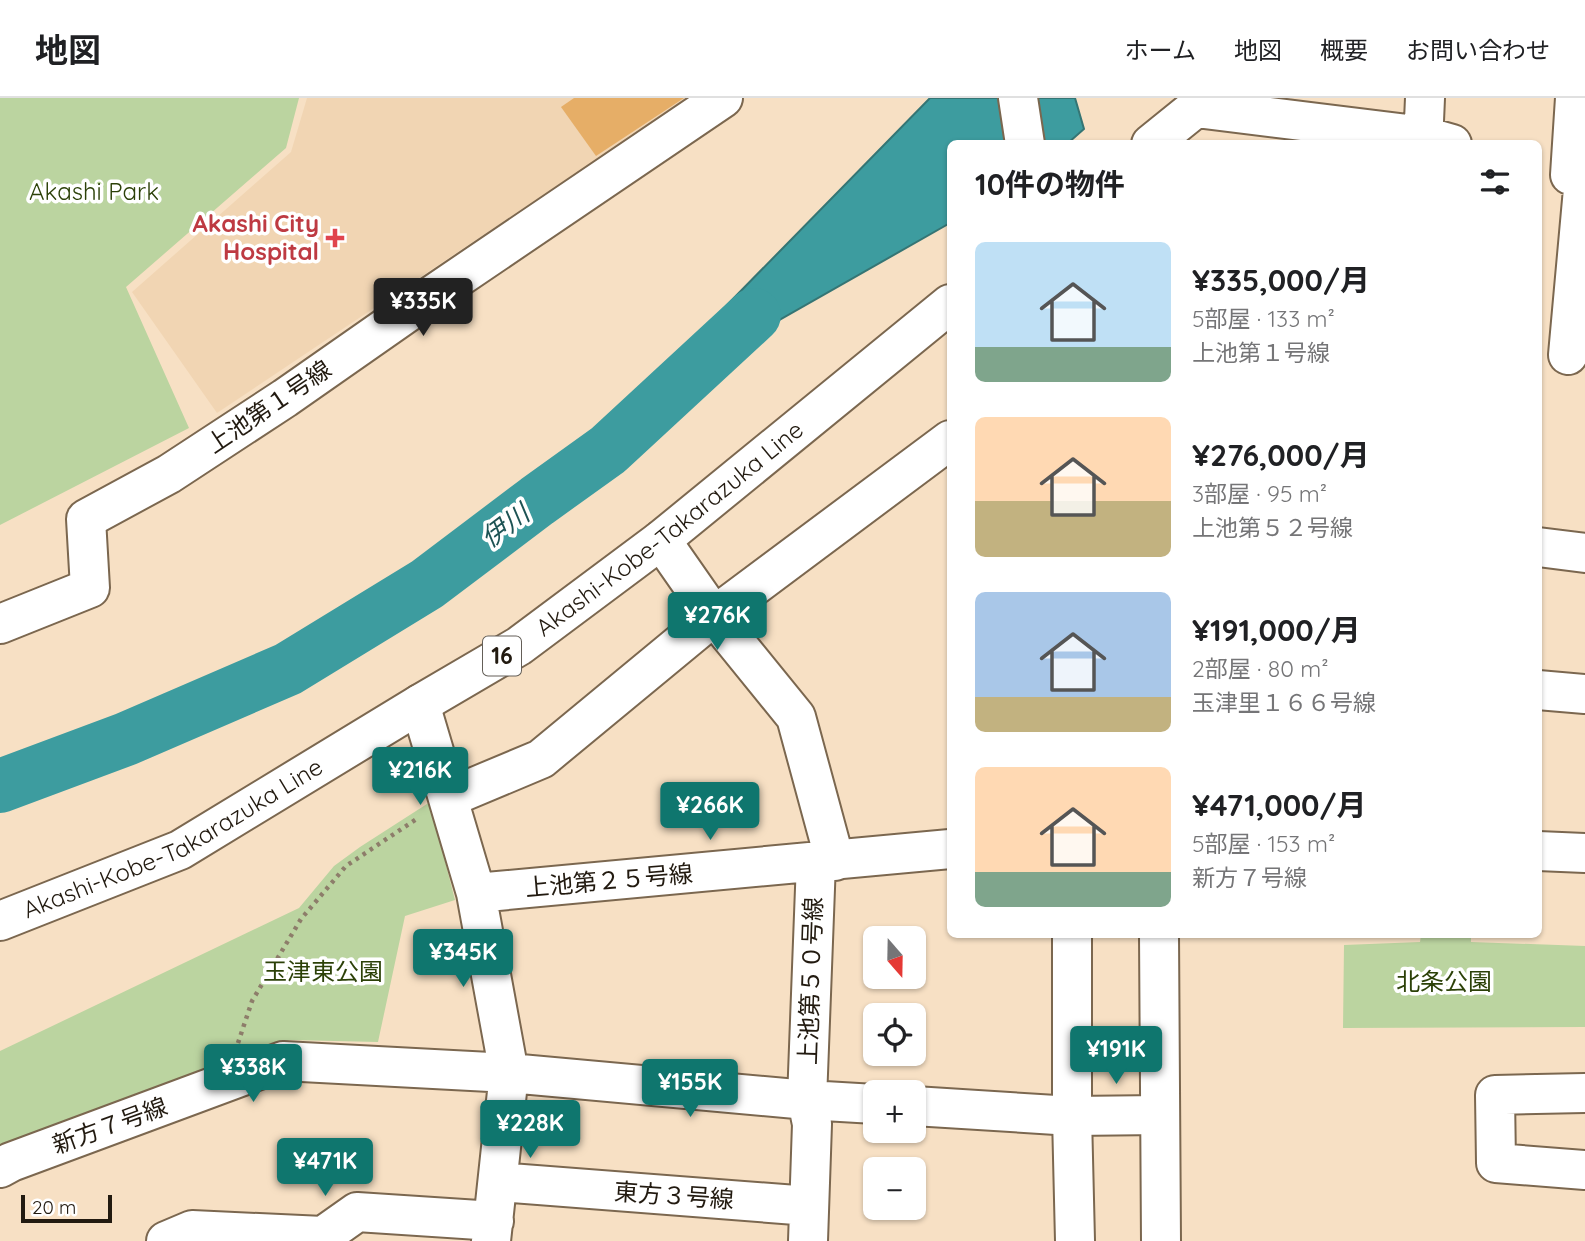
<!DOCTYPE html>
<html lang="ja">
<head>
<meta charset="utf-8">
<style>
  body { margin:0; font-family:Quicksand,"Noto Sans JP",sans-serif; background:#f6f6f6; color:#202124; height:100vh; display:flex; flex-direction:column; font-size:26px; white-space:nowrap }
  * { box-sizing:border-box; margin:0 }
  p { font-size:23px; color:#757577 }
  .icon { flex:none; width:38px; height:38px; fill:none; stroke:currentColor; stroke-width:2; stroke-linecap:round; stroke-linejoin:round }
  .map { position:relative; flex:1; overflow:hidden }
  .sheet { position:absolute; left:947px; top:42px; width:595px; height:798px; display:flex; flex-direction:column; background:#fff; border-radius:10px; box-shadow:0 2px 5px #0004 }
  .sheet>* { flex:none }
  .needle { width:46px; rotate:160deg }
  .controls { position:absolute; left:863px; top:828px; display:grid; gap:14px }
  .controls a { display:grid; place-items:center; width:63px; height:63px; border-radius:10px; background:#fff; box-shadow:0 2px 5px #0004; font-size:35px }
  .scale { position:absolute; left:21px; bottom:18px; width:91px; box-sizing:border-box; padding-left:7px; border:4px solid #221a10; border-top:0; font-size:19px; line-height:24px; white-space:nowrap; color:#221a10; -webkit-text-stroke:5px #fff; paint-order:stroke }
  .price { position:absolute; translate:-50% -60px; padding:0 16px; border-radius:7px; background:#0f766e; color:#fff; font-size:23px; line-height:46px; filter:drop-shadow(0 2px 4px #0008) }
  .price::after { content:''; position:absolute; left:50%; top:42px; width:21px; height:16px; margin-left:-10px; background:inherit; clip-path:polygon(0 0,100% 0,50% 100%) }
  .price.active { background:#222; color:#fff }
  ul { padding:0; list-style:none }
  li { display:flex; align-items:center; gap:21px; height:175px; padding:0 28px }
  li span { display:grid; place-items:center; flex:none; width:196px; height:140px; border-radius:10px; color:#555 }
  li>.icon { margin-inline-start:auto }
  span .icon { width:84px; height:84px; fill:#fffc; stroke-width:1 }
  li b { font-size:30px }
  h2 { display:flex; justify-content:space-between; align-items:center; height:84px; padding:0 28px; font-size:30px }
  header { display:flex; align-items:center; gap:42px; box-sizing:border-box; height:98px; padding:0 35px; background:#fff; border-bottom:2px solid #e0e0e0 }
  header strong { font-size:33px }
  nav { display:flex; gap:38px; margin-inline-start:auto; font-size:24px }
  .map>svg:first-child { display:block }
  .built { fill:#f1d5b3 }
  .green { fill:#bbd4a0 }
  .water { fill:#3d9c9f; stroke:#357574; stroke-width:2 }
  .lines { fill:none; stroke-linecap:round; stroke-linejoin:round }
  .river { stroke:#3d9c9f; stroke-width:54 }
  .building { fill:#e6ae67 }
  .minor-casing { stroke:#7b674f; stroke-width:42 }
  .major-casing { stroke:#7b674f; stroke-width:42 }
  .path { stroke:#8d7d6a; stroke-width:4.5; stroke-dasharray:3.5 5; stroke-linecap:butt }
  .minor { stroke:#fff; stroke-width:38 }
  .major { stroke:#fff; stroke-width:38 }
  .health-dot { fill:#e0444e; stroke:#fff; stroke-width:2.5 }
  .labels { text-anchor:middle; stroke-width:7; stroke-linejoin:round; paint-order:stroke }
  .shield { fill:#fff; stroke:#645f58; stroke-width:2 }
  .shield-label { font-size:23px; font-weight:bold; fill:#221a10 }
  .park-label { font-size:24px; fill:#2c4108; stroke:#fff }
  .health-label { font-size:24px; font-weight:bold; fill:#be3a42; stroke:#fff; text-anchor:end }
  .street-label { font-size:24px; fill:#221a10; stroke:#fff }
  .water-label { font-size:26px; font-style:italic; fill:#1d5354; stroke:#fff }
</style>
</head>
<body>
<header>
<strong>地図</strong>
<nav><a>ホーム</a><a>地図</a><a>概要</a><a>お問い合わせ</a></nav>
</header>
<div class="map">
<svg width="1585" height="1143" viewBox="0 0 1585 1143">
  <rect width="100%" height="100%" fill="#f7e0c4"/>
  <path class="built" d="M 307,0 L 688,0 L 217,315 L 132,194 L 291,54 Z"/>
  <path class="green" d="M 0,0 L 299,0 L 286,50 L 126,189 L 189,330 L 0,427 Z
    M 430,704 L 455,802 L 405,818 L 378,944 L 290,942 L 0,1052 L 0,953 L 299,810 L 334,768 L 360,749 Z
    M 1471,837 L 1471,844 L 1585,848 L 1585,929 L 1343,930 L 1344,847 L 1420,844 L 1421,837 Z"/>
  <path class="water" d="M 930,0 L 1075,0 L 1084,31 L 1068,45 L 950,46 L 950,125 L 628,308 Z"/>
  <g class="lines">
    <path class="river" d="M 0,688 L 126,641 L 288,571 L 427,486 L 537,403 L 608,352 L 754,217"/>
  </g>
  <path class="building" d="M 574,0 L 684,0 L 596,58 L 561,9 Z"/>
  <g class="lines">
    <g class="minor-casing">
      <path id="minor" d="M 1196,10 L 1424,38 L 1452,46
        M 1151,46 L 1208,0
        M 1423,46 L 1425,0
        M 1570,77 L 1575,0
        M 1568,257 L 1584,80
        M 661,442 L 714,518 L 796,619 L 835,763
        M 1538,449 L 1585,455
        M 0,526 L 90,490 L 86,421 L 169,376 L 285,300 L 431,198 L 723,0
        M 1538,592 L 1585,596
        M 420,606 L 476,795 L 509,975 L 491,1143
        M 448,700 L 541,661 L 714,518 L 950,342
        M 1538,753 L 1585,755
        M 476,795 L 950,751
        M 1159,836 L 1161,1143
        M 1585,995 L 1495,997 L 1496,1065 L 1585,1072
        M 914,1008 L 1072,1018 L 1160,1017
        M 0,1070 L 11,1064 L 283,963 L 509,975 L 807,1002 L 875,1006
        M 498,1084 L 809,1108
        M 166,1143 L 192,1132 L 323,1138 L 357,1114 L 494,1123
        M 808,1143 L 812,1026 L 807,1002 L 816,764"/>
    </g>
    <g class="major-casing">
      <g id="major">
        <path d="M 1018,0 L 1025,46"/>
        <path id="s1" d="M 0,823 L 180,752 L 420,606 L 519,548 L 661,442 L 950,206"/>
        <path d="M 1072,836 L 1072,1018 L 1075,1143"/>
      </g>
    </g>
    <path class="path" d="M 238,945 L 252,903 L 301,821 L 346,768 L 418,720"/>
    <use href="#minor" class="minor"/>
    <use href="#major" class="major"/>
  </g>
  <path class="health-dot" d="M331.5 129.5h7v7h7v7h-7v7h-7v-7h-7v-7h7z"/>
  <g class="labels">
    <rect class="shield" x="483" y="538.5" width="38" height="39" rx="5"/>
    <g class="shield-label">
      <text x="502" y="566">16</text>
    </g>
    <g class="park-label">
      <text x="94" y="102">Akashi Park</text>
      <text x="323" y="882">玉津東公園</text>
      <text x="1444" y="892">北条公園</text>
    </g>
    <g class="health-label">
      <text x="319" y="134">Akashi City<tspan x="319" dy="28">Hospital</tspan></text>
    </g>
    <g class="street-label">
      <text transform="translate(269 309) rotate(-34)" y="8">上池第１号線</text>
      <text dy="8" stroke="none"><textPath href="#s1" startOffset="780">Akashi-Kobe-Takarazuka Line</textPath></text>
      <text dy="8" stroke="none"><textPath href="#s1" startOffset="192">Akashi-Kobe-Takarazuka Line</textPath></text>
      <text transform="translate(609 783) rotate(-5)" y="8">上池第２５号線</text>
      <text transform="translate(811 883) rotate(-88)" y="8">上池第５０号線</text>
      <text transform="translate(110 1028) rotate(-20)" y="8">新方７号線</text>
      <text transform="translate(674 1098) rotate(4)" y="8">東方３号線</text>
    </g>
    <g class="water-label">
      <text transform="translate(505 428) rotate(-37)" y="9">伊川</text>
    </g>
  </g>
</svg>
<div class="controls">
<a><svg class="needle" viewBox="-14 -14 28 28"><path d="M0-13l5 13h-10z" fill="#e53935"/><path d="M0 13l5-13h-10z" fill="#757577"/></svg></a>
<a><svg class="icon" aria-label="locate" viewBox="0 0 24 24"><circle cx="12" cy="12" r="6"/><path d="M12 2v4M12 18v4M2 12h4M18 12h4"/></svg></a>
<a>+</a>
<a>−</a>
</div>
<div class="scale">20 m</div>
<b class="price active" style="left:423px;top:240px">¥335K</b>
<b class="price" style="left:717px;top:554px">¥276K</b>
<b class="price" style="left:420px;top:709px">¥216K</b>
<b class="price" style="left:710px;top:744px">¥266K</b>
<b class="price" style="left:463px;top:891px">¥345K</b>
<b class="price" style="left:1116px;top:988px">¥191K</b>
<b class="price" style="left:253px;top:1006px">¥338K</b>
<b class="price" style="left:690px;top:1021px">¥155K</b>
<b class="price" style="left:530px;top:1062px">¥228K</b>
<b class="price" style="left:325px;top:1100px">¥471K</b>
<section class="sheet">
<h2>10件の物件<svg class="icon" aria-label="filters" viewBox="0 0 24 24"><path d="M4 7h16M4 17h16"/><circle cx="9" cy="7" r="2"/><circle cx="15" cy="17" r="2"/></svg></h2>
<ul>
<li><span style="background:linear-gradient(#bfe0f5 75%,#7fa58c 0)"><svg class="icon" aria-label="home" viewBox="0 0 24 24"><path d="M3 11l9-7 9 7M6 9v11h12V9"/></svg></span><div><b>¥335,000/月</b><p>5部屋 · 133 m²</p><p>上池第１号線</p></div></li>
<li><span style="background:linear-gradient(#ffd9b3 60%,#c2b280 0)"><svg class="icon" aria-label="home" viewBox="0 0 24 24"><path d="M3 11l9-7 9 7M6 9v11h12V9"/></svg></span><div><b>¥276,000/月</b><p>3部屋 · 95 m²</p><p>上池第５２号線</p></div></li>
<li><span style="background:linear-gradient(#a9c7e8 75%,#c2b280 0)"><svg class="icon" aria-label="home" viewBox="0 0 24 24"><path d="M3 11l9-7 9 7M6 9v11h12V9"/></svg></span><div><b>¥191,000/月</b><p>2部屋 · 80 m²</p><p>玉津里１６６号線</p></div></li>
<li><span style="background:linear-gradient(#ffd9b3 75%,#7fa58c 0)"><svg class="icon" aria-label="home" viewBox="0 0 24 24"><path d="M3 11l9-7 9 7M6 9v11h12V9"/></svg></span><div><b>¥471,000/月</b><p>5部屋 · 153 m²</p><p>新方７号線</p></div></li>
</ul>
</section>
</div>
</body>
</html>
